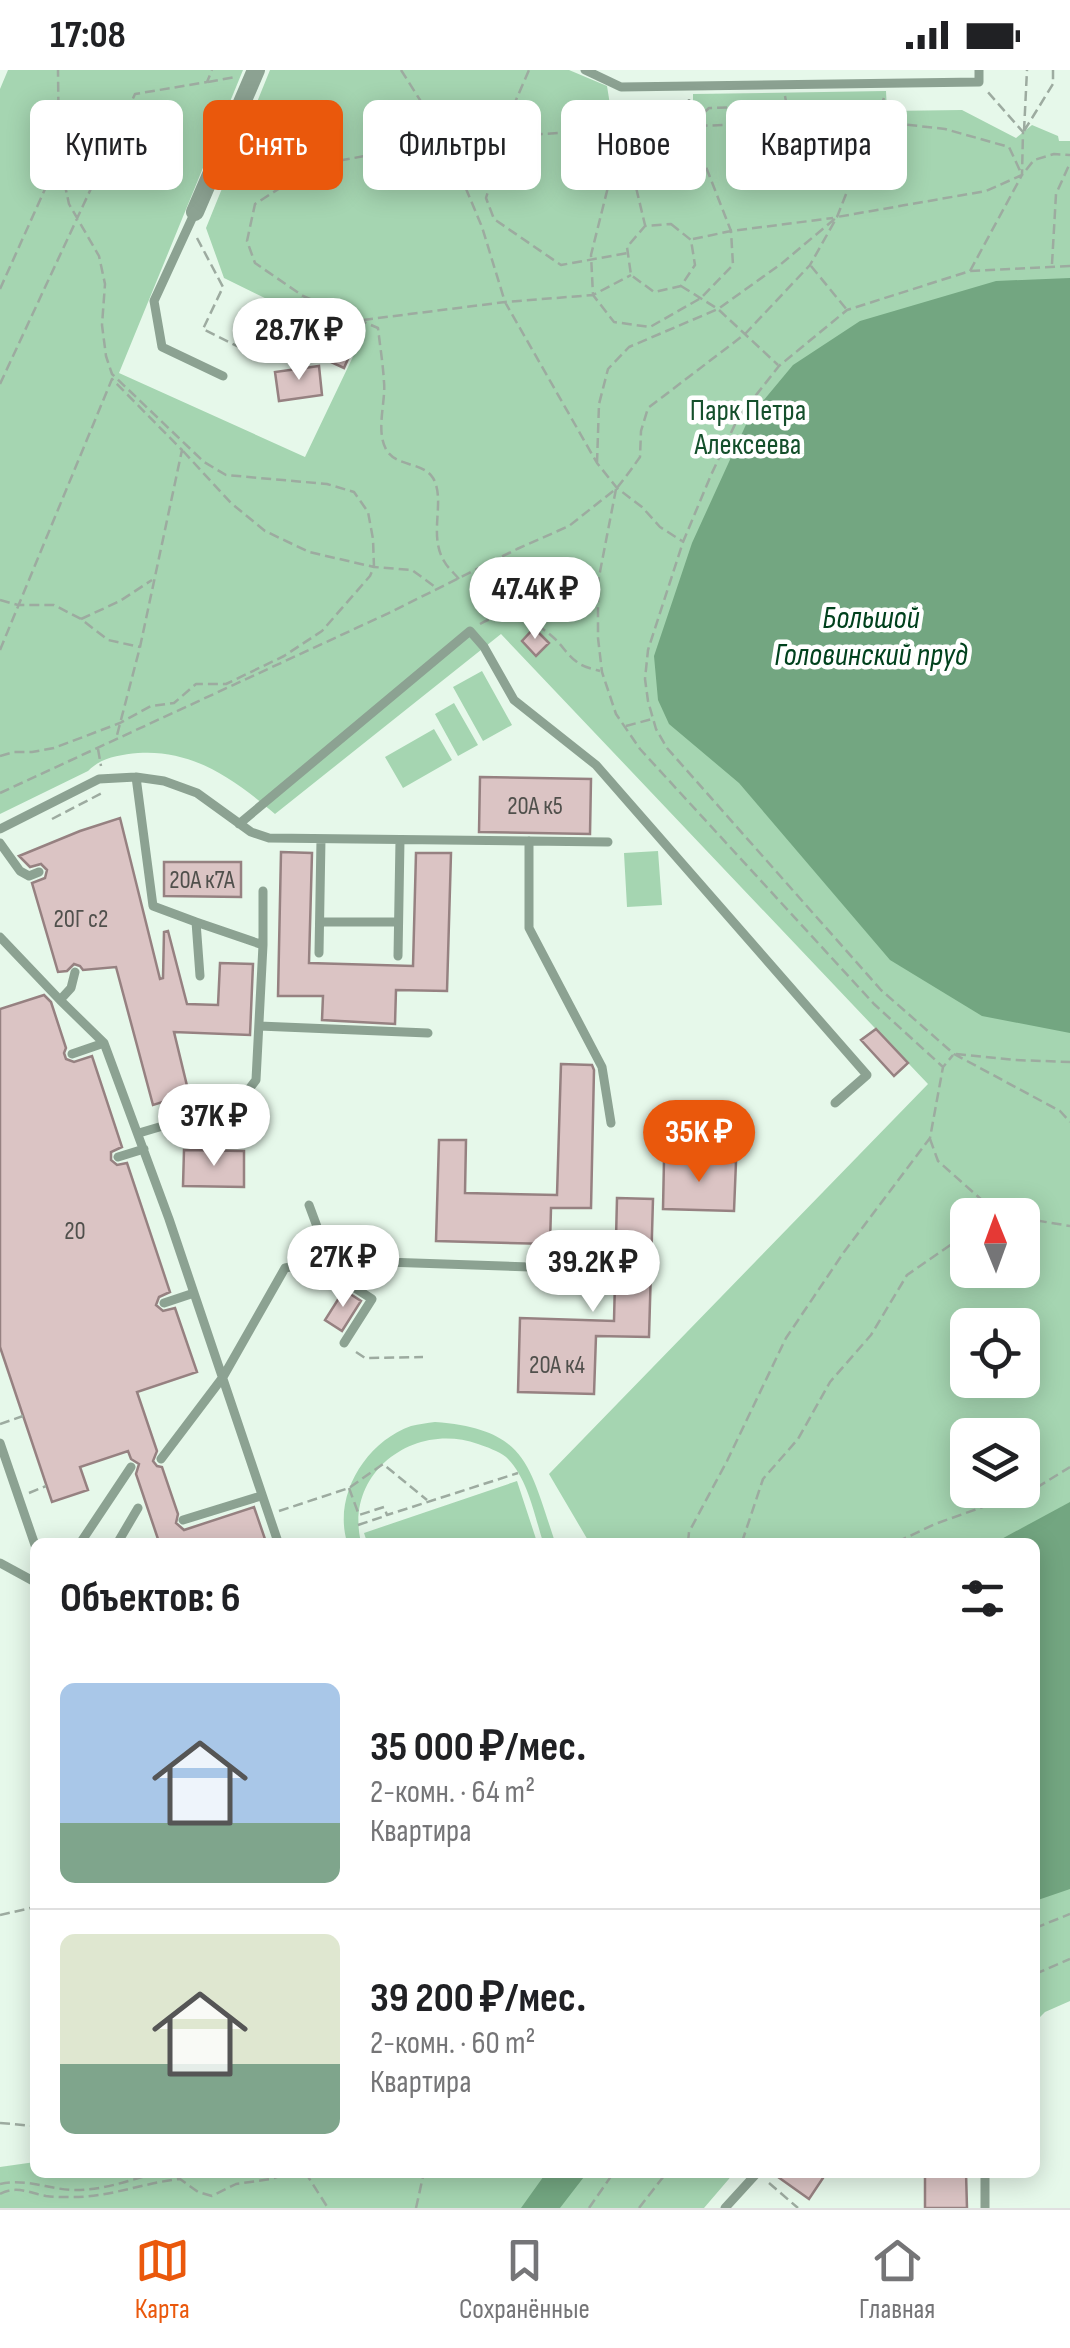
<!DOCTYPE html>
<html lang="ru">
<head>
<meta charset="utf-8">
<style>
  body { margin:0; font-family:"Sofia Sans Condensed",sans-serif; background:#f2f2f2; color:#202124; height:100vh; display:flex; flex-direction:column; font-size:38px; white-space:nowrap }
  * { box-sizing:border-box; margin:0 }
  p { font-size:32px; color:#757577 }
  .icon { flex:none; width:55px; height:55px; fill:none; stroke:currentColor; stroke-width:2; stroke-linecap:round; stroke-linejoin:round }
  .map { position:relative; flex:1; overflow:hidden }
  .details { position:absolute; left:30px; top:1468px; width:1010px; height:640px; display:flex; flex-direction:column; background:#fff; border-radius:15px; box-shadow:0 5px 25px #0003 }
  .details>* { flex:none }
  .guide { position:absolute; left:30px; top:30px; width:1010px; height:90px; display:flex; gap:20px }
  .needle { width:65px; rotate:359deg }
  .fabs { position:absolute; left:950px; top:1128px; display:grid; gap:20px }
  .fabs a { display:grid; place-items:center; width:90px; height:90px; border-radius:15px; background:#fff; box-shadow:0 5px 25px #0003; font-size:50px }
  .price { position:absolute; translate:-50% -85px; padding:0 22px; border-radius:35px; background:#fff; color:#222; font-size:32px; line-height:65px; filter:drop-shadow(0 2px 5px #0008) }
  .price::after { content:''; position:absolute; left:50%; top:60px; width:30px; height:22px; margin-left:-15px; background:inherit; clip-path:polygon(0 0,100% 0,50% 100%) }
  .price.current { background:#ea580c; color:#fff }
  ul { padding:0; list-style:none }
  li { display:flex; align-items:center; gap:30px; height:250px; padding:0 30px }
  li+li { border-top:2px solid #e0e0e0 }
  li span { display:grid; place-items:center; flex:none; width:280px; height:200px; border-radius:15px; color:#555 }
  li>.icon { margin-inline-start:auto }
  span .icon { width:120px; height:120px; fill:#fffc; stroke-width:1 }
  li b { font-size:42px }
  h2 { display:flex; justify-content:space-between; align-items:center; height:120px; padding:0 30px; font-size:42px }
  .chip { padding:0 35px; border-radius:15px; background:#fff; box-shadow:0 5px 25px #0003; font-size:35px; line-height:90px }
  .chip.current { background:#ea580c; color:#fff }
  .status { display:flex; justify-content:space-between; align-items:center; height:70px; padding:0 50px; background:#fff; direction:ltr }
  .status svg { height:28px; fill:currentColor }
  .tab-bar { display:flex; justify-content:space-around; align-items:center; height:140px; border-top:2px solid #e0e0e0; background:#fff; font-size:28px; color:#757577 }
  .tab-bar a { display:grid; justify-items:center; gap:5px }
  .tab-bar .current { color:#ea580c }
  .map>svg:first-child { display:block }
  .green { fill:#a5d5b1; fill-rule:evenodd }
  .water { fill:#73a681 }
  .building { fill:#dbc4c4; stroke:#968181; stroke-width:2.5 }
  .lines { fill:none; stroke-linecap:round; stroke-linejoin:round }
  .path { stroke:#9daba0; stroke-width:2.5; stroke-dasharray:10 5; stroke-linecap:butt }
  .lane { stroke:#8ca292; stroke-width:9 }
  .street { stroke:#8ca292; stroke-width:18 }
  .labels { text-anchor:middle; stroke-width:9; stroke-linejoin:round; paint-order:stroke }
  .number-label { font-size:25px; fill:#50504c }
  .park-label { font-size:30px; fill:#15502c; stroke:#fff }
  .water-label { font-size:32px; font-style:italic; fill:#00411d; stroke:#fff }
</style>
</head>
<body>
<div class="status"><b>17:08</b><svg viewBox="0 0 49 12"><path d="M0 12V9h3v3zM5 12V6h3v6zM10 12V3h3v9zM15 12V0h3v12zM26 1h20v11H26zM47 4h2v5h-2z"/></svg></div>
<div class="map">
<svg width="1070" height="2138" viewBox="0 0 1070 2138">
  <rect width="100%" height="100%" fill="#e6f8ea"/>
  <path class="green" d="M 8,0 L 243,0 L 119,303 L 305,387 L 359,274 L 224,208 L 206,158 L 270,0 L 569,0 L 607,16 L 611,41 L 693,40 L 693,24 L 886,21 L 887,41 L 962,40 L 1016,68 L 1032,55 L 1058,66 L 1059,71 L 1070,71 L 1070,1931 L 1045,1942 L 1035,1952 L 1035,1472 L 589,1472 L 549,1404 L 928,1014 L 501,564 L 275,744 C 235,710 193,679 138,683 C 119,685 102,687 88,701 L 0,744 L 0,19 ZM 968,1145 L 1022,1145 L 1022,1200 L 968,1200 ZM 968,1255 L 1022,1255 L 1022,1310 L 968,1310 ZM 968,1365 L 1022,1365 L 1022,1420 L 968,1420 Z
    M 482,601 L 512,655 L 483,671 L 453,617 Z
    M 454,633 L 478,675 L 458,686 L 435,644 Z
    M 434,659 L 452,690 L 403,718 L 385,687 Z
    M 658,781 L 662,835 L 627,837 L 624,783 Z
    M 435,1352 C 527,1359 529,1395 555,1472 L 543,1472 C 534,1444 528,1408 506,1387 C 498,1381 487,1377 478,1374 C 414,1351 344,1403 361,1472 L 347,1472 C 333,1425 366,1372 411,1356 C 419,1354 427,1353 435,1352 Z
    M 517,1411 L 537,1472 L 367,1472 L 364,1463 Z
    M 35,2092 L 35,2102 L 734,2103 L 704,2138 L 0,2138 L 0,2097 Z"/>
  <path class="water" d="M 1070,208 L 1070,963 L 982,946 L 890,890 L 739,713 L 669,654 L 658,630 L 654,586 L 692,473 L 749,348 L 793,295 L 860,251 L 996,211 Z
    M 1070,1432 L 1070,1819 L 1035,1831 L 1035,1472 L 996,1472 Z
    M 546,2103 L 587,2103 L 560,2138 L 521,2138 Z"/>
  <path class="building" d="M 333,265 L 354,275 L 344,298 L 322,288 Z
    M 319,296 L 322,325 L 279,331 L 275,302 Z
    M 534,558 L 549,573 L 536,586 L 522,571 Z
    M 480,707 L 591,709 L 590,764 L 479,762 Z
    M 120,748 L 160,909 L 163,908 L 164,862 L 168,861 L 187,934 L 218,935 L 220,893 L 253,894 L 250,965 L 174,962 L 189,1024 L 153,1035 L 116,897 L 83,900 L 80,896 L 74,894 L 67,901 L 58,902 L 32,813 L 45,808 L 47,800 L 41,794 L 30,797 L 19,786 L 80,761 Z
    M 281,782 L 312,783 L 309,893 L 413,896 L 416,783 L 451,783 L 447,921 L 396,920 L 395,954 L 322,950 L 323,926 L 278,926 Z
    M 164,792 L 241,792 L 241,827 L 164,826 Z
    M 44,925 L 51,932 L 66,978 L 64,983 L 66,989 L 74,992 L 92,986 L 122,1077 L 111,1082 L 111,1090 L 117,1095 L 127,1093 L 170,1222 L 159,1227 L 156,1235 L 163,1241 L 175,1238 L 197,1302 L 137,1322 L 157,1381 L 153,1391 L 157,1396 L 162,1397 L 178,1444 L 176,1453 L 184,1460 L 254,1437 L 266,1472 L 155,1472 L 155,1470 L 158,1469 L 136,1404 L 139,1394 L 131,1389 L 128,1381 L 80,1397 L 88,1420 L 52,1432 L 0,1277 L 0,939 Z
    M 876,959 L 908,993 L 894,1006 L 861,970 Z
    M 561,994 L 592,995 L 594,1000 L 591,1138 L 551,1138 L 550,1174 L 436,1171 L 439,1070 L 466,1070 L 465,1123 L 557,1125 Z
    M 184,1080 L 244,1081 L 244,1117 L 183,1116 Z
    M 664,1090 L 736,1092 L 734,1141 L 663,1139 Z
    M 617,1128 L 653,1129 L 649,1267 L 596,1266 L 594,1324 L 518,1322 L 520,1248 L 614,1251 Z
    M 344,1220 L 361,1231 L 342,1261 L 325,1250 Z
    M 771,2102 L 827,2102 L 809,2129 Z
    M 925,2102 L 966,2102 L 967,2138 L 925,2138 Z"/>
  <g class="lines">
    <path class="path" d="M 401,0 L 446,71 L 482,157 L 505,232 L 597,393 L 617,418 L 642,437 L 660,457 L 682,471
      M 208,12 L 235,7
      M 785,26 L 790,53
      M 621,30 L 622,59 L 645,155
      M 513,37 L 486,128 L 494,149 L 561,195 L 628,183
      M 513,37 L 529,0
      M 693,53 L 709,38 L 864,33 L 875,50
      M 622,61 L 591,185 L 593,225 L 614,252 L 650,257 L 701,228 L 733,195 L 731,161 L 690,56 L 689,29
      M 1024,61 L 1053,14 L 1053,0
      M 1024,61 L 1027,0
      M 671,154 L 691,170 L 695,195 L 681,216 L 654,222 L 631,205 L 627,177 L 645,156 Z
      M 197,168 L 223,217 L 203,259 L 271,293 L 303,226
      M 693,169 L 731,161 L 833,148
      M 1052,194 L 1056,124 L 1070,93
      M 811,196 L 847,240
      M 1070,196 L 970,201 L 847,240 L 779,296 L 738,348 L 711,405 L 683,472 L 648,580 L 645,609 L 648,631 L 656,659 L 667,678 L 881,920 L 954,984 L 1060,1041 L 1070,1052
      M 970,201 L 1022,105 L 1023,62 L 987,21
      M 681,216 L 718,239 L 778,295
      M 0,219 L 59,88 L 58,0
      M 363,250 L 505,232 L 593,225 L 631,205
      M 0,314 L 135,24 L 207,12 L 212,0
      M 183,381 L 231,433 L 265,461 L 309,482 L 374,497 L 412,500 L 438,519
      M 597,393 L 599,334 L 608,299 L 629,277 L 718,239 L 781,194 L 837,147 L 986,121 L 1022,105 L 1034,90 L 1054,84 L 1070,85
      M 616,419 L 598,512 L 598,568 L 602,602 L 616,644 L 640,679 L 874,934 L 943,997
      M 459,509 C 454,503 447,497 444,491 C 428,465 446,430 433,408 C 423,392 398,397 387,381 C 375,362 386,332 384,312 C 383,294 380,276 378,258 L 303,226 L 255,193 L 247,171 L 255,134 L 316,95 L 446,71 L 504,66 L 690,56 L 875,51 L 945,59 L 1009,77 L 1022,105
      M 0,530 L 18,535 L 54,535 L 81,549 L 108,570 L 140,577
      M 81,549 L 120,531 L 152,510
      M 480,554 C 506,538 532,548 554,568 C 562,575 568,586 577,592 C 583,597 593,599 600,601
      M 0,580 L 112,309 L 182,380 L 140,577 L 116,669
      M 626,656 L 652,649
      M 98,679 L 101,696
      M 0,686 L 14,682 L 32,682 L 54,678 L 120,653 L 151,636 L 174,633 L 196,614 L 226,614 L 284,586 L 322,561 L 370,506 L 374,497 L 373,469 L 368,442 L 354,422 L 327,414 L 226,405 L 204,392 L 112,304 L 106,286 L 102,255 L 105,214 L 99,186 L 69,134 L 59,88
      M 0,723 L 391,542 L 517,479 L 569,456 L 617,418 L 630,401 L 640,387 L 641,361 L 648,338 L 745,264 L 810,195 L 837,147 L 884,28
      M 52,749 L 102,723
      M 956,984 L 1015,990 L 1070,992
      M 930,1069 L 938,1091 L 983,1131 L 1015,1145
      M 1022,1148 L 1070,1156
      M 356,1282 L 365,1288 L 423,1287
      M 0,1354 L 23,1346
      M 349,1418 L 359,1445 L 384,1437 L 387,1445 L 518,1403
      M 29,1423 L 46,1416
      M 279,1441 L 349,1418 L 383,1394 L 427,1430
      M 358,1455 L 385,1446
      M 688,1472 L 689,1462 L 727,1391 L 786,1268 L 844,1182 L 930,1068 L 943,997 L 953,985
      M 742,1472 L 763,1409 L 798,1369 L 830,1312 L 871,1265 L 907,1205 L 959,1169 L 968,1167
      M 897,1472 L 935,1454 L 1036,1418 L 1070,1397
      M 0,1845 L 35,1837
      M 1035,1858 L 1070,1844
      M 1035,1904 L 1070,1889
      M 0,2053 L 35,2056
      M 305,2102 L 328,2138
      M 769,2113 L 798,2138
      M 0,2114 C 24,2108 48,2119 73,2120 C 103,2121 132,2109 161,2102
      M 0,2124 C 17,2115 29,2123 46,2126 C 54,2127 62,2127 70,2127 C 108,2128 142,2113 180,2109 L 198,2122 L 212,2126 L 236,2114 L 271,2109 L 291,2102
      M 416,2138 L 424,2102
      M 589,2138 L 614,2102
      M 639,2138 L 667,2102"/>
    <path class="lane" d="M 585,0 L 621,17 L 979,12 L 979,0
      M 195,142 L 154,231 L 162,277 L 223,306
      M 136,707 L 153,836 L 196,852 L 200,906
      M 239,754 L 470,561 L 484,577 L 514,630 L 596,695 L 867,1005 L 835,1033
      M 0,759 L 99,709 L 136,707 L 164,711 L 197,723 L 251,762 L 269,768 L 608,772
      M 529,771 L 529,858 L 602,997 L 611,1053
      M 0,773 L 20,801 L 29,806 L 39,802
      M 196,852 L 263,875
      M 320,852 L 398,852
      M 0,867 L 60,930 L 104,973 L 169,1149 L 278,1472
      M 319,883 L 321,769
      M 398,886 L 400,770
      M 60,930 L 71,918 L 75,902
      M 259,956 L 428,963
      M 72,984 L 104,973
      M 243,1027 L 256,1010 L 263,875 L 263,821
      M 139,1063 L 227,1037
      M 118,1087 L 144,1079
      M 309,1135 L 335,1205 L 372,1229 L 344,1273
      M 164,1233 L 194,1223
      M 0,1373 L 35,1475
      M 161,1389 L 223,1307 L 285,1198 L 327,1190 L 588,1199
      M 183,1450 L 261,1426
      M 81,1472 L 131,1397
      M 118,1472 L 138,1438
      M 0,1493 L 35,1512
      M 985,2102 L 985,2138
      M 725,2138 L 757,2103"/>
    <path class="street" d="M 195,142 L 256,0"/>
  </g>
  <g class="labels">
    <g class="number-label">
      <text x="535" y="744">20А к5</text>
      <text x="202" y="818">20А к7А</text>
      <text x="81" y="857">20Г с2</text>
      <text x="75" y="1169">20</text>
      <text x="557" y="1303">20А к4</text>
    </g>
    <g class="park-label">
      <text x="748" y="350">Парк Петра<tspan x="748" dy="34">Алексеева</tspan></text>
    </g>
    <g class="water-label">
      <text x="871" y="558">Большой<tspan x="871" dy="37">Головинский пруд</tspan></text>
    </g>
  </g>
</svg>
<div class="fabs">
<a><svg class="needle" viewBox="-14 -14 28 28"><path d="M0-13l5 13h-10z" fill="#e53935"/><path d="M0 13l5-13h-10z" fill="#757577"/></svg></a>
<a><svg class="icon" aria-label="locate" viewBox="0 0 24 24"><circle cx="12" cy="12" r="6"/><path d="M12 2v4M12 18v4M2 12h4M18 12h4"/></svg></a>
<a><svg class="icon" aria-label="layers" viewBox="0 0 24 24"><path d="M12 4l9 5-9 5-9-5zM3 14l9 5 9-5"/></svg></a>
</div>
<b class="price" style="left:299px;top:313px">28.7K ₽</b>
<b class="price" style="left:535px;top:572px">47.4K ₽</b>
<b class="price" style="left:214px;top:1099px">37K ₽</b>
<b class="price current" style="left:699px;top:1115px">35K ₽</b>
<b class="price" style="left:343px;top:1240px">27K ₽</b>
<b class="price" style="left:593px;top:1245px">39.2K ₽</b>
<div class="guide">
<a class="chip">Купить</a>
<a class="chip current">Снять</a>
<a class="chip">Фильтры</a>
<a class="chip">Новое</a>
<a class="chip">Квартира</a>
</div>
<section class="details">
<h2>Объектов: 6<svg class="icon" aria-label="filters" viewBox="0 0 24 24"><path d="M4 7h16M4 17h16"/><circle cx="9" cy="7" r="2"/><circle cx="15" cy="17" r="2"/></svg></h2>
<ul>
<li><span style="background:linear-gradient(#a9c7e8 70%,#7fa58c 0)"><svg class="icon" aria-label="home" viewBox="0 0 24 24"><path d="M3 11l9-7 9 7M6 9v11h12V9"/></svg></span><div><b>35 000 ₽/мес.</b><p>2-комн. · 64 m²</p><p>Квартира</p></div></li>
<li><span style="background:linear-gradient(#dfe7d0 65%,#7fa58c 0)"><svg class="icon" aria-label="home" viewBox="0 0 24 24"><path d="M3 11l9-7 9 7M6 9v11h12V9"/></svg></span><div><b>39 200 ₽/мес.</b><p>2-комн. · 60 m²</p><p>Квартира</p></div></li>
</ul>
</section>
</div>
<nav class="tab-bar">
<a class="current"><svg class="icon" aria-label="map" viewBox="0 0 24 24"><path d="M3 6l6-2 6 2 6-2v14l-6 2-6-2-6 2zM9 4v14M15 6v14"/></svg>Карта</a>
<a><svg class="icon" aria-label="saved" viewBox="0 0 24 24"><path d="M7 4h10v16l-5-4-5 4z"/></svg>Сохранённые</a>
<a><svg class="icon" aria-label="home" viewBox="0 0 24 24"><path d="M3 11l9-7 9 7M6 9v11h12V9"/></svg>Главная</a>
</nav>
</body>
</html>
